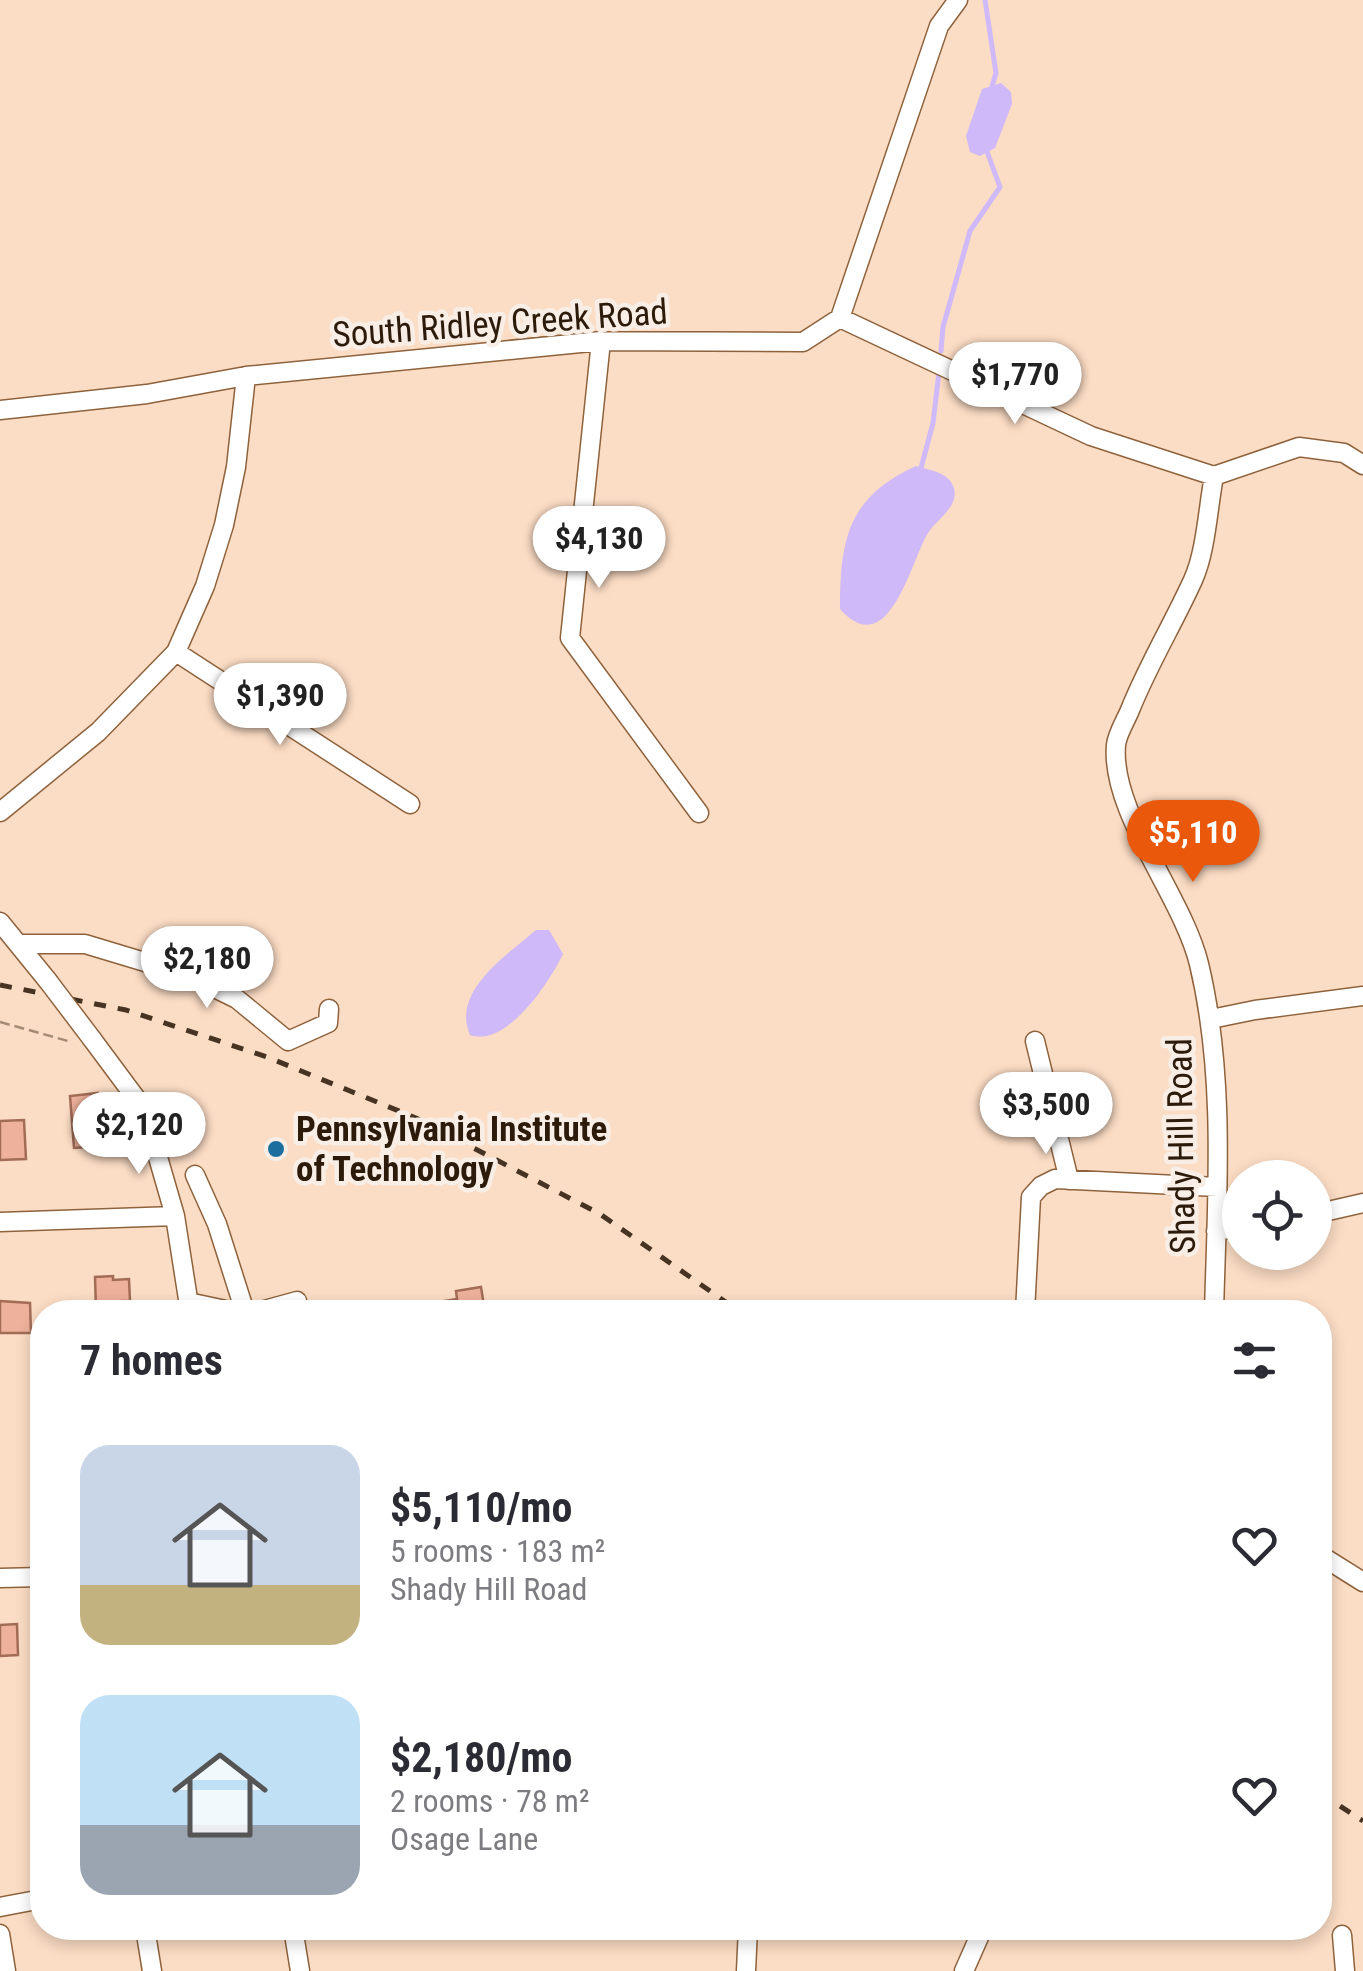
<!DOCTYPE html>
<html lang="en">
<head>
<meta charset="utf-8">
<style>
  body { margin:0; font-family:"Roboto Condensed",sans-serif; background:#f2f2f3; color:#2b2b33; height:100vh; display:flex; flex-direction:column; font-size:38px; white-space:nowrap }
  * { box-sizing:border-box; margin:0 }
  p { font-size:32px; color:#7c7c81 }
  .icon { flex:none; width:55px; height:55px; fill:none; stroke:currentColor; stroke-width:2; stroke-linecap:round; stroke-linejoin:round }
  .map { position:relative; flex:1; overflow:hidden }
  .details { position:absolute; left:30px; top:1300px; width:1302px; height:640px; display:flex; flex-direction:column; background:#fff; border-radius:40px; box-shadow:0 5px 15px #0003 }
  .details>* { flex:none }
  .fabs { position:absolute; left:1222px; top:1160px; display:grid; gap:20px }
  .fabs a { display:grid; place-items:center; width:110px; height:110px; border-radius:50%; background:#fff; box-shadow:0 5px 15px #0003; font-size:50px }
  .price { position:absolute; translate:-50% -85px; padding:0 22px; border-radius:35px; background:#fff; color:#222; font-size:32px; line-height:65px; filter:drop-shadow(0 2px 5px #0008) }
  .price::after { content:''; position:absolute; left:50%; top:60px; width:30px; height:22px; margin-left:-15px; background:inherit; clip-path:polygon(0 0,100% 0,50% 100%) }
  .price.current { background:#ea580c; color:#fff }
  ul { padding:0; list-style:none }
  li { display:flex; align-items:center; gap:30px; height:250px; padding:0 50px }
  li span { display:grid; place-items:center; flex:none; width:280px; height:200px; border-radius:30px; color:#555 }
  li>.icon { margin-inline-start:auto }
  span .icon { width:120px; height:120px; fill:#fffc; stroke-width:1 }
  li b { font-size:42px }
  h2 { display:flex; justify-content:space-between; align-items:center; height:120px; padding:0 50px; font-size:42px }
  .map>svg:first-child { display:block }
  .water { fill:#cfb9f8 }
  .lines { fill:none; stroke-linecap:round; stroke-linejoin:round }
  .stream { stroke:#cfb9f8; stroke-width:5 }
  .building { fill:#eeb19b; stroke:#a36c57; stroke-width:2.5 }
  .minor-casing { stroke:#8e623c; stroke-width:21 }
  .path { stroke:#a38a75; stroke-width:2.5; stroke-dasharray:10 5; stroke-linecap:butt }
  .minor { stroke:#fff; stroke-width:18 }
  .rail { stroke:#473322; stroke-width:5; stroke-dasharray:12 12; stroke-linecap:butt }
  .minor-bridge-casing { stroke:#8e623c; stroke-width:21; stroke-linecap:butt }
  .minor-bridge { stroke:#fff; stroke-width:18 }
  .poi-dot { fill:#1c6e9f; stroke:#f8eee6; stroke-width:4 }
  .labels { text-anchor:middle; stroke-width:9; stroke-linejoin:round; paint-order:stroke }
  .street-label { font-size:35px; fill:#2c1a0a; stroke:#f8eee6 }
  .poi-label { font-size:35px; font-weight:bold; fill:#2c1a0a; stroke:#f8eee6; text-anchor:start }
</style>
</head>
<body>
<div class="map">
<svg width="1363" height="1971" viewBox="0 0 1363 1971">
  <rect width="100%" height="100%" fill="#fbdcc4"/>
  <path class="water" d="M 1001,83 L 1011,92 L 1012,104 L 995,148 L 980,156 L 970,152 L 966,136 L 982,89 Z
    M 916,466 C 929,470 949,472 954,488 C 959,507 937,519 928,533 C 911,560 889,664 840,609 C 840,539 848,497 916,466 Z
    M 536,930 L 549,930 L 563,954 C 549,983 506,1048 470,1035 C 451,991 507,955 536,930 Z"/>
  <g class="lines">
    <path class="stream" d="M 985,0 L 996,73 L 991,90
      M 941,351 L 943,327 L 970,231 L 1000,187 L 986,149
      M 921,468 L 933,423 L 939,372"/>
  </g>
  <path class="building" d="M 98,1093 L 102,1146 L 74,1148 L 70,1096 Z
    M 24,1120 L 26,1159 L 0,1160 L 0,1121 Z
    M 113,1276 L 113,1280 L 129,1279 L 130,1301 L 122,1301 L 122,1309 L 96,1310 L 95,1277 Z
    M 481,1287 L 485,1312 L 419,1312 L 419,1305 L 457,1299 L 456,1291 Z
    M 0,1301 L 30,1303 L 31,1333 L 0,1333 Z
    M 17,1624 L 18,1655 L 0,1656 L 0,1625 Z"/>
  <g class="lines">
    <g class="minor-casing">
      <path id="minor" d="M 840,318 L 1091,436 L 1214,476 L 1299,447 L 1344,453 L 1363,465
        M 601,341 L 570,638 L 699,813
        M 0,410 L 147,394 L 246,376 L 601,341 L 803,342 L 840,318 L 939,26 L 958,0
        M 1214,476 C 1208,507 1206,552 1193,580 C 1173,624 1148,665 1130,710 C 1126,720 1117,734 1116,745 C 1110,812 1183,897 1199,964 C 1226,1077 1217,1197 1214,1312
        M 176,652 L 410,804
        M 0,812 L 98,732 L 176,652 L 205,586 L 224,525 L 236,467 L 246,376
        M 0,922 L 48,981
        M 20,944 L 85,944 L 188,975 L 237,999 L 288,1041 L 328,1023 L 329,1009
        M 1211,1019 L 1255,1010 L 1363,996
        M 92,1039 L 144,1109 L 175,1216 L 190,1312
        M 1035,1041 L 1069,1180
        M 195,1175 L 217,1224 L 245,1312
        M 1315,1214 L 1363,1203
        M 0,1222 L 175,1216
        M 1216,1231 L 1240,1227
        M 188,1302 L 235,1312
        M 257,1312 L 297,1301
        M 1025,1312 L 1031,1197 L 1041,1186 L 1055,1179 L 1217,1187
        M 1320,1555 L 1363,1582
        M 0,1578 L 42,1577
        M 0,1907 L 42,1899
        M 145,1928 L 152,1971
        M 293,1928 L 300,1971
        M 0,1934 L 6,1971
        M 1342,1935 L 1345,1971
        M 746,1971 L 748,1928
        M 964,1971 L 983,1928"/>
    </g>
    <path class="path" d="M 0,1022 L 68,1041"/>
    <use href="#minor" class="minor"/>
    <path class="rail" d="M 0,985 L 126,1010 L 267,1057 L 416,1118 L 600,1214 L 740,1312
      M 1320,1793 L 1363,1821"/>
    <g class="minor-bridge-casing">
      <path id="minor-bridge" d="M 48,981 L 92,1039"/>
    </g>
    <use href="#minor-bridge" class="minor-bridge"/>
  </g>
  <circle class="poi-dot" cx="276" cy="1149" r="10"/>
  <g class="labels">
    <g class="street-label">
      <text transform="translate(500 323) rotate(-4)" y="12">South Ridley Creek Road</text>
      <text transform="translate(1181 1146) rotate(-91)" y="12">Shady Hill Road</text>
    </g>
    <g class="poi-label">
      <text x="296" y="1141">Pennsylvania Institute<tspan x="296" dy="40">of Technology</tspan></text>
    </g>
  </g>
</svg>
<div class="fabs">
<a><svg class="icon" aria-label="locate" viewBox="0 0 24 24"><circle cx="12" cy="12" r="6"/><path d="M12 2v4M12 18v4M2 12h4M18 12h4"/></svg></a>
</div>
<b class="price" style="left:1015px;top:427px">$1,770</b>
<b class="price" style="left:599px;top:591px">$4,130</b>
<b class="price" style="left:280px;top:748px">$1,390</b>
<b class="price current" style="left:1193px;top:885px">$5,110</b>
<b class="price" style="left:207px;top:1011px">$2,180</b>
<b class="price" style="left:1046px;top:1157px">$3,500</b>
<b class="price" style="left:139px;top:1177px">$2,120</b>
<section class="details">
<h2>7 homes<svg class="icon" aria-label="filters" viewBox="0 0 24 24"><path d="M4 7h16M4 17h16"/><circle cx="9" cy="7" r="2"/><circle cx="15" cy="17" r="2"/></svg></h2>
<ul>
<li><span style="background:linear-gradient(#c9d6e8 70%,#c2b280 0)"><svg class="icon" aria-label="home" viewBox="0 0 24 24"><path d="M3 11l9-7 9 7M6 9v11h12V9"/></svg></span><div><b>$5,110/mo</b><p>5 rooms · 183 m²</p><p>Shady Hill Road</p></div><svg class="icon" aria-label="heart" viewBox="0 0 24 24"><path d="M12 20l-8-8c-3-5 5-10 8-4 3-6 11-1 8 4z"/></svg></li>
<li><span style="background:linear-gradient(#bfe0f5 65%,#9aa5b1 0)"><svg class="icon" aria-label="home" viewBox="0 0 24 24"><path d="M3 11l9-7 9 7M6 9v11h12V9"/></svg></span><div><b>$2,180/mo</b><p>2 rooms · 78 m²</p><p>Osage Lane</p></div><svg class="icon" aria-label="heart" viewBox="0 0 24 24"><path d="M12 20l-8-8c-3-5 5-10 8-4 3-6 11-1 8 4z"/></svg></li>
</ul>
</section>
</div>
</body>
</html>
